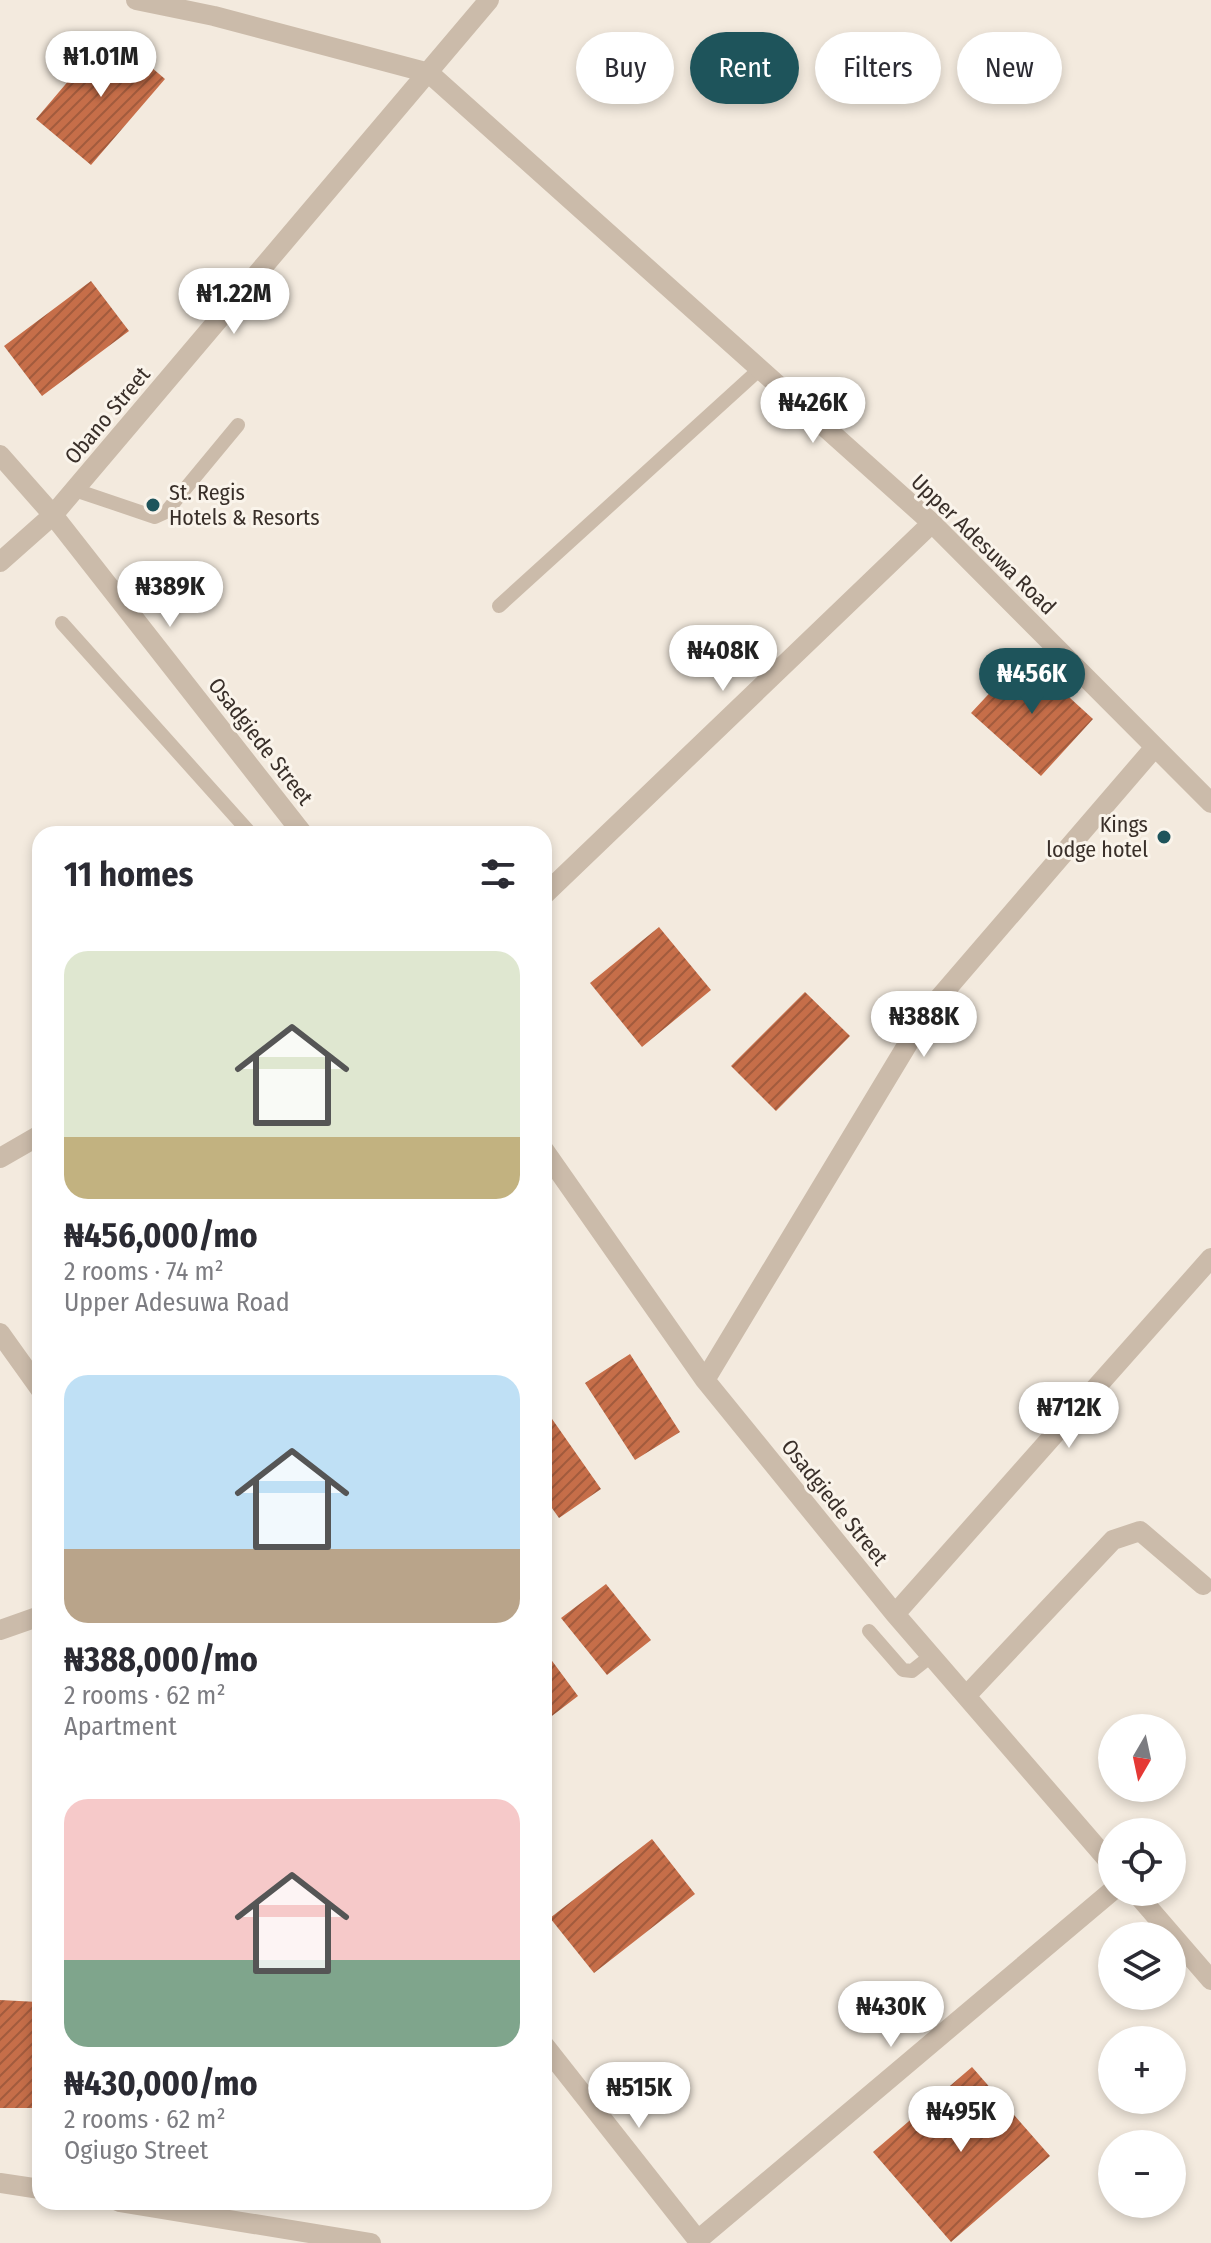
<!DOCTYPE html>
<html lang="en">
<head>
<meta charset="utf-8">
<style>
  body { margin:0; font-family:"Fira Sans Condensed",sans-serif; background:#f2f2f3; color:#2b2b33; height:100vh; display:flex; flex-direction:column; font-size:30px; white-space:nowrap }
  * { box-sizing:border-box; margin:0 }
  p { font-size:26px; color:#7c7c81 }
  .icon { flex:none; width:44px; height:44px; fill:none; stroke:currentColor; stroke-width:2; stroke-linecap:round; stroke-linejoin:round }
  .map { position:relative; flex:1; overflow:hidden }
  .details { position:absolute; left:32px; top:826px; width:520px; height:1384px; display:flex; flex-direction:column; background:#fff; border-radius:24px; box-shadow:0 4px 12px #0003 }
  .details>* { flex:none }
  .top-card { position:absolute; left:576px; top:32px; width:514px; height:72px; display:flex; gap:16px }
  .needle { width:52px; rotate:189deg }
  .fabs { position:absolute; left:1098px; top:1714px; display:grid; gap:16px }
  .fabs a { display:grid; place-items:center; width:88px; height:88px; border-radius:50%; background:#fff; box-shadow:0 4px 12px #0003; font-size:40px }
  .price { position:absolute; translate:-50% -68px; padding:0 18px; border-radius:28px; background:#fff; color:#222; font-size:26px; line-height:52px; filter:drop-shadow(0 2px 4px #0008) }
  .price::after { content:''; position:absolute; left:50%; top:48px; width:24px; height:18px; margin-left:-12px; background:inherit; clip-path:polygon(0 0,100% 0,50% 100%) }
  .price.active { background:#1e545b; color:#fff }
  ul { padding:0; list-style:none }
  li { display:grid; align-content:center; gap:16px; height:424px; padding:0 32px }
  li span { display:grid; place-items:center; height:248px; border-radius:24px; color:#555 }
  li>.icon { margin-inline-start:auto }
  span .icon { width:144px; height:144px; fill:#fffc; stroke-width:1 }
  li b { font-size:34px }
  h2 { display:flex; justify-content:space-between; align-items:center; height:96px; padding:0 32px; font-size:34px }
  .chip { padding:0 28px; border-radius:36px; background:#fff; box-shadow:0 4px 12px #0003; font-size:28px; line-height:72px }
  .chip.active { background:#1e545b; color:#fff }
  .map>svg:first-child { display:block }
  .building { fill:url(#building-hatch) }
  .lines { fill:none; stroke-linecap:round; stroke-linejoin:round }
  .lane { stroke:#cbbbaa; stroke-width:14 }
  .street { stroke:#cbbbaa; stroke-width:20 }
  .poi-dot { fill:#1e545b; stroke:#faf4eb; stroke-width:3 }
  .labels { text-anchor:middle; stroke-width:6; stroke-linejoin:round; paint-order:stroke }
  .street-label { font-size:22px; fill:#392f29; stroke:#faf4eb }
  .poi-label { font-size:22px; fill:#392f29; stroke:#faf4eb; text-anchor:start }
</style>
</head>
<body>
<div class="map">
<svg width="1211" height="2243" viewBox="0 0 1211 2243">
  <defs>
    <pattern id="building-hatch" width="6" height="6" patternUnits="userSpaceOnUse" patternTransform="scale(2)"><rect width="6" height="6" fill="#c66e49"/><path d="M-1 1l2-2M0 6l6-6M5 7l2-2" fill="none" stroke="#a25b3d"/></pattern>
  </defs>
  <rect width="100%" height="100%" fill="#f3eade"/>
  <path class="building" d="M 110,32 L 165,79 L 91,165 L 36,119 Z
    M 91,281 L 129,331 L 42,396 L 4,346 Z
    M 1024,656 L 1093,719 L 1041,776 L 971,713 Z
    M 659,927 L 711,990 L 642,1047 L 590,983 Z
    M 805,992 L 850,1036 L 776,1111 L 731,1066 Z
    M 630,1354 L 680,1432 L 635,1460 L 585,1383 Z
    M 550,1416 L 601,1489 L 559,1518 L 544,1497 L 544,1420 Z
    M 606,1584 L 651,1640 L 607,1675 L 561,1618 Z
    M 544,1650 L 578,1696 L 544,1722 Z
    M 652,1839 L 695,1894 L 594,1973 L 550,1918 Z
    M 0,2000 L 38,2002 L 35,2108 L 0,2108 Z
    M 972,2067 L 1050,2156 L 951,2242 L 873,2152 Z"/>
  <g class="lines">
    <path class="lane" d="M 75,490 L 155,517 L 166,512 L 238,425
      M 499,606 L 760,369
      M 62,623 L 251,834
      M 869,1631 L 903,1670 L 912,1671 L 931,1656"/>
    <path class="street" d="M 136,0 L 214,16 L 429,73 L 932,523 L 1211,803
      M 0,455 L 53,515 L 303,834
      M 0,562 L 53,515 L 489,0
      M 544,895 L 932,523
      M 544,1150 L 705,1380 L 895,1614 L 1112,1865
      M 0,1158 L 40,1135
      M 0,1333 L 40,1389
      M 705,1380 L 927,1012 L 1155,747
      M 895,1614 L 1211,1258
      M 0,1630 L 40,1616
      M 966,1696 L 1113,1540 L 1140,1531 L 1203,1585
      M 1135,1892 L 1211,1980
      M 544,2045 L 700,2243
      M 0,2183 L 40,2189
      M 119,2202 L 371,2243
      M 698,2240 L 1112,1891"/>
  </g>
  <g class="poi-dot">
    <circle cx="153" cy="505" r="8"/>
    <circle cx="1164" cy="837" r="8"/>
  </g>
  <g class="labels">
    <g class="street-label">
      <text transform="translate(107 415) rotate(-50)" y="8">Obano Street</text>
      <text transform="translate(984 544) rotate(44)" y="8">Upper Adesuwa Road</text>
      <text transform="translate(261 741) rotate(52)" y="8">Osadgiede Street</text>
      <text transform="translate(835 1502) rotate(51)" y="8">Osadgiede Street</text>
    </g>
    <g class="poi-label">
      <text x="169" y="500">St. Regis<tspan x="169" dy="25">Hotels &amp; Resorts</tspan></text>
      <text x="1148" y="832" text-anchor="end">Kings<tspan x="1148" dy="25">lodge hotel</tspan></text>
    </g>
  </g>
</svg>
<div class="fabs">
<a><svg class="needle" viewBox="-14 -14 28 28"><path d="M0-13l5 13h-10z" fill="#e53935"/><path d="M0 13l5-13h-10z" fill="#7c7c81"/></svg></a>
<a><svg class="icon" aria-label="locate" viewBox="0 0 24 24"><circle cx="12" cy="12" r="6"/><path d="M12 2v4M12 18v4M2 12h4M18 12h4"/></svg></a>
<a><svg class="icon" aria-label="layers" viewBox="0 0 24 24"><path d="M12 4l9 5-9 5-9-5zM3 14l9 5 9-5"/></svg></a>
<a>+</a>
<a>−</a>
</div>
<b class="price" style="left:101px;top:99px">₦1.01M</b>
<b class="price" style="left:234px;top:336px">₦1.22M</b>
<b class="price" style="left:813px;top:445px">₦426K</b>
<b class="price" style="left:170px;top:629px">₦389K</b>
<b class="price" style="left:723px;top:693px">₦408K</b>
<b class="price active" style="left:1032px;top:716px">₦456K</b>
<b class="price" style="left:924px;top:1059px">₦388K</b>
<b class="price" style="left:1069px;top:1450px">₦712K</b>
<b class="price" style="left:891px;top:2049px">₦430K</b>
<b class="price" style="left:639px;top:2130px">₦515K</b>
<b class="price" style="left:961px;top:2154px">₦495K</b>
<div class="top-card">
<a class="chip">Buy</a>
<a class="chip active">Rent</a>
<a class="chip">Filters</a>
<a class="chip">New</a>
</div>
<section class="details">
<h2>11 homes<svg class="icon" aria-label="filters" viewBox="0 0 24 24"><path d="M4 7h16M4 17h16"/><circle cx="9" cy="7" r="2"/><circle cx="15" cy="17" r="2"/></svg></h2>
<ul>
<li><span style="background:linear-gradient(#dfe7d0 75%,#c2b280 0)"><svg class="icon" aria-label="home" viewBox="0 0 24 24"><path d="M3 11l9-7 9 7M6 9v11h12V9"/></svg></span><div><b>₦456,000/mo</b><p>2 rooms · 74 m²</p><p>Upper Adesuwa Road</p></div></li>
<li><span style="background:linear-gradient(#bfe0f5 70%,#b9a48a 0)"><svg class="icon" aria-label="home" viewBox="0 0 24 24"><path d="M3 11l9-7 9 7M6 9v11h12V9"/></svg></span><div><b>₦388,000/mo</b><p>2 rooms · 62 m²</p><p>Apartment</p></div></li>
<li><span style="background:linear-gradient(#f6c9c9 65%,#7fa58c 0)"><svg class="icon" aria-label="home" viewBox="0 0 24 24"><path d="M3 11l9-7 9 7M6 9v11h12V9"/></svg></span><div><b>₦430,000/mo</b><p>2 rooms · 62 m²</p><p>Ogiugo Street</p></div></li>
</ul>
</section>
</div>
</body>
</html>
